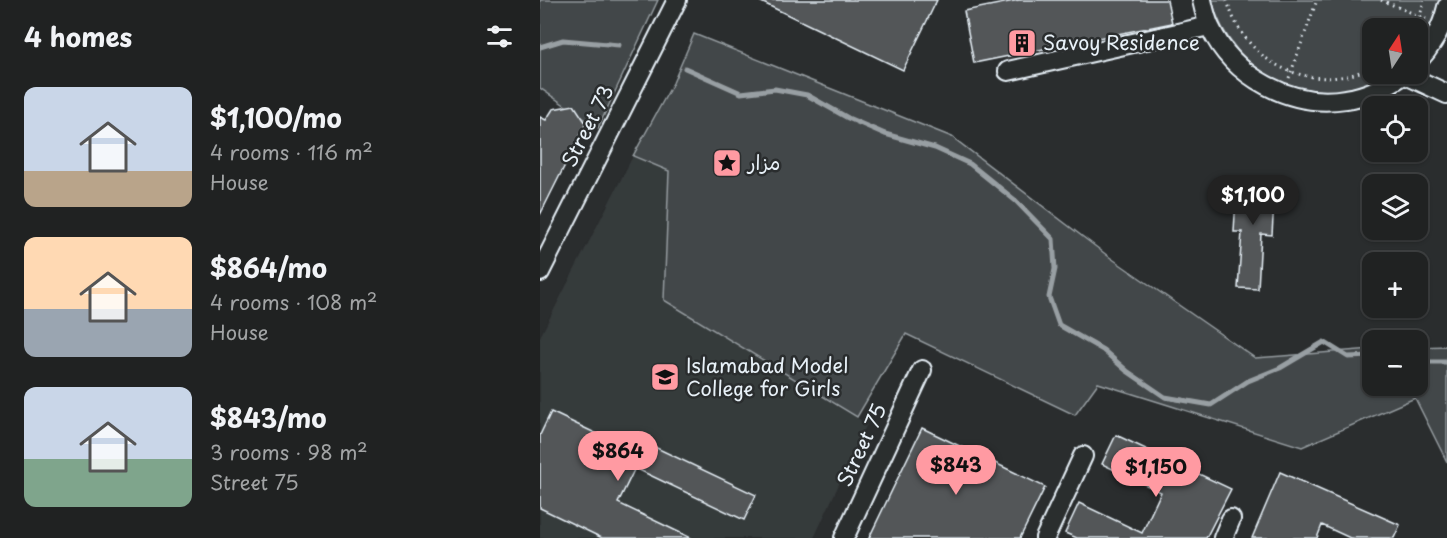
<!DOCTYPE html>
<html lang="en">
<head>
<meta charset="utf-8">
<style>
  body { margin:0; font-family:"Playpen Sans","Playpen Sans Arabic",sans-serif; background:#282a2a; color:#f1f3f6; height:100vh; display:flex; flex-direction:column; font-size:22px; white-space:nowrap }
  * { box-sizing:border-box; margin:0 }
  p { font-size:20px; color:#a2a4a5 }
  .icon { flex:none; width:33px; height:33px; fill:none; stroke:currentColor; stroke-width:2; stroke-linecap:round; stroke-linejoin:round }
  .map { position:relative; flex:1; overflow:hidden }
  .details { display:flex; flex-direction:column; background:#202222; width:540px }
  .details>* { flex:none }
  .needle { width:39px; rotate:12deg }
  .controls { position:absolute; left:822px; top:18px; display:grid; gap:12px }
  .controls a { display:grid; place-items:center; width:66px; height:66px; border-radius:12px; background:#202222; box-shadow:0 2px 4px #0004,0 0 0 2px #3d3f40; font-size:30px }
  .price { position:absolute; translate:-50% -51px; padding:0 14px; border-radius:21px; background:#ff9aa2; color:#111; font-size:20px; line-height:39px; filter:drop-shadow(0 2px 3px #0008) }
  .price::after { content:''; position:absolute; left:50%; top:36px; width:18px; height:14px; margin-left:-9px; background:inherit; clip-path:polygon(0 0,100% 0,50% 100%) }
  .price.selected { background:#222; color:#fff }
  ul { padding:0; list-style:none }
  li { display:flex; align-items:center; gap:18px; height:150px; padding:0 24px }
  li span { display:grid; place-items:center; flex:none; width:168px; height:120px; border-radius:12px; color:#555 }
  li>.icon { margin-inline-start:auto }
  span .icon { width:72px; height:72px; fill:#fffc; stroke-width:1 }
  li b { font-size:26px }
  h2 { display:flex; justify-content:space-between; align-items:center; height:72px; padding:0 24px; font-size:26px }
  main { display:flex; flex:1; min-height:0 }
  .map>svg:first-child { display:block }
  .built { fill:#363a3b }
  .green { fill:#424648; stroke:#959ca0; stroke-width:1.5 }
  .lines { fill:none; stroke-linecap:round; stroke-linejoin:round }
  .stream { stroke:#989fa3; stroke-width:5 }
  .building { fill:#535759; stroke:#e8f1f8; stroke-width:1.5 }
  .minor-casing { stroke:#e8f1f8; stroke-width:22 }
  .path { stroke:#e8f1f8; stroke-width:3; stroke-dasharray:1.5 4.5; stroke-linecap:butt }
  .minor { stroke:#2a2d2e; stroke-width:18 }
  .labels { text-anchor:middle; stroke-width:5; stroke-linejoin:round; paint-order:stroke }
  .poi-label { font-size:20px; fill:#e8f1f8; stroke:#2a2d2e; text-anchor:start }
  .street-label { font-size:20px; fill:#e8f1f8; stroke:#2a2d2e }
</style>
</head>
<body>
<main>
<section class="details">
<h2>4 homes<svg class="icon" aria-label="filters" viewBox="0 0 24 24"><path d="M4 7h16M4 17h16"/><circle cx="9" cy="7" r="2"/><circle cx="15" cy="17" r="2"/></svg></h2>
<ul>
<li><span style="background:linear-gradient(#c9d6e8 70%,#b9a48a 0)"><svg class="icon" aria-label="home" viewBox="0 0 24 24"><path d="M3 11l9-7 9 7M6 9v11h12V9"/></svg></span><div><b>$1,100/mo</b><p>4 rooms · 116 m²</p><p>House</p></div></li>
<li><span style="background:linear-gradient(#ffd9b3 60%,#9aa5b1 0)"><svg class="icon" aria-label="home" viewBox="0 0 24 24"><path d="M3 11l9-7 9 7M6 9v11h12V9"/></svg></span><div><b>$864/mo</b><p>4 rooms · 108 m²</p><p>House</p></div></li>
<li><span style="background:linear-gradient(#c9d6e8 60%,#7fa58c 0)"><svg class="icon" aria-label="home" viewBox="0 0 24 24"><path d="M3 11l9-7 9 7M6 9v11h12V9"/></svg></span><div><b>$843/mo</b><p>3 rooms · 98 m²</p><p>Street 75</p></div></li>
</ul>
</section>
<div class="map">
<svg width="907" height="538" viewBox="0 0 907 538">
  <rect width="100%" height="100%" fill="#2a2d2e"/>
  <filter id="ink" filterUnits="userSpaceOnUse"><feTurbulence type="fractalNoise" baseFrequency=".0167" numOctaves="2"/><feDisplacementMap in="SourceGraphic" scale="12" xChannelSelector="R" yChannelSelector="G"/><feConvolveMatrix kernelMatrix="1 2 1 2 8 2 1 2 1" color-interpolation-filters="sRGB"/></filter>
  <g filter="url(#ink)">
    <path class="built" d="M 93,156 L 129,171 L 124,301 L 327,424 L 274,538 L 0,538 L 0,337 Z"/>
    <path class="green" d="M 0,0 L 118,0 L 58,128 L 0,88 Z
      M 672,0 L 899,0 L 892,23 L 878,46 L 878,28 L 832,28 L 832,74 L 847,74 C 778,115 691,78 672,0 Z
      M 154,34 L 412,137 L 568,256 L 715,358 L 832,349 L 832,386 L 878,386 L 878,347 L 907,346 L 907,462 L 875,398 L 762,447 L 558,383 L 535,415 L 366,334 L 317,417 L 124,300 L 129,171 L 93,156 L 133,83 Z"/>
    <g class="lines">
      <path class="stream" d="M 0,47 L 23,40 L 79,45
        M 145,68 L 201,93 L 235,89 L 267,95 L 308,118 L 345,134 L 395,148 L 430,164 L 476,201 L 513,239 L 515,269 L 509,297 L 519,325 L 563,350 L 587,371 L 625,397 L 671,405 L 708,381 L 740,368 L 784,342 L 808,357 L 832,356
        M 878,362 L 907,362"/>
    </g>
    <path class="building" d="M 217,0 L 397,0 L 363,70 Z
      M 479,0 L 627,0 L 632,23 L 434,63 L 424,11 Z
      M 34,105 L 46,123 L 0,215 L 0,117 L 6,120 L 13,109 Z
      M 697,180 L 735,183 L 732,235 L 721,234 L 718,289 L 698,288 L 702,232 L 694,232 Z
      M 11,412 L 97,453 L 102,441 L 216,495 L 204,520 L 95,468 L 78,503 L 151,538 L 62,538 L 0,508 L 0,435 Z
      M 382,428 L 505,487 L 480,538 L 329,538 Z
      M 576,435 L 691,489 L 666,538 L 537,538 L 525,533 L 539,503 L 602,533 L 621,492 L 562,464 Z
      M 740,472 L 860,525 L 854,538 L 810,538 L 782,525 L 777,538 L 712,538 Z"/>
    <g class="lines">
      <g class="minor-casing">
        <path id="minor" d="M 662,0 C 664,9 666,19 670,27 C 693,77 751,108 806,99 C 828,96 847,86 865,74
          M 878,61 C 892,46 902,28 907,7
          M 468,71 L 669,26
          M 864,74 L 907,94
          M 0,272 L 137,0
          M 304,538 L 382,370
          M 505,538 L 543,456
          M 683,538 L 691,519"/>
      </g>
      <path class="path" d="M 687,0 C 702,55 754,88 811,75 C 818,73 826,69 832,66
        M 841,0 L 886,19
        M 873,28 L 880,16 L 884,0
        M 749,78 L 777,0"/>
      <use href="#minor" class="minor"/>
    </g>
  </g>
  <defs>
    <g id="building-square" transform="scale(1.5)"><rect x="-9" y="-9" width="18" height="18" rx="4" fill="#ff9aa2" stroke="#2a2d2e"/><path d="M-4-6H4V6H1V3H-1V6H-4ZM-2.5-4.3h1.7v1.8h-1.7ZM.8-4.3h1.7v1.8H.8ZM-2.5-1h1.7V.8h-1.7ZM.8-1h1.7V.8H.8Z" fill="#111"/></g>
    <g id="sight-square" transform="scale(1.5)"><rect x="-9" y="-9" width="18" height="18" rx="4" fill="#ff9aa2" stroke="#2a2d2e"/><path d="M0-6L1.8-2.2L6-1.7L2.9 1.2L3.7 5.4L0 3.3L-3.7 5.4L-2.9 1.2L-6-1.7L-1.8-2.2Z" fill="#111"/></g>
    <g id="school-square" transform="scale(1.5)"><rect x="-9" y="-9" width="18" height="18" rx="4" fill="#ff9aa2" stroke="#2a2d2e"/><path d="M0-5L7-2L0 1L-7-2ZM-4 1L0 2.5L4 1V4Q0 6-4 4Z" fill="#111"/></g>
  </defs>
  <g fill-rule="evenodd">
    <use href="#building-square" x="482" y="43"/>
    <use href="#sight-square" x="187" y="163"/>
    <use href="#school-square" x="125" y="377"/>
  </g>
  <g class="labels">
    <g class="poi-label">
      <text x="503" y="50">Savoy Residence</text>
      <text x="208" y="170">مزار</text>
      <text x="146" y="373">Islamabad Model<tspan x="146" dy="23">College for Girls</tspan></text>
    </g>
    <g class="street-label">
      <text transform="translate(48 126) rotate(-63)" y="7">Street 73</text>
      <text transform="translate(322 445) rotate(-65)" y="7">Street 75</text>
    </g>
  </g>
</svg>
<div class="controls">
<a><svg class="needle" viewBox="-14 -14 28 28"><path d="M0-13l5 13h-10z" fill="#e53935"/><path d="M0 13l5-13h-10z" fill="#a2a4a5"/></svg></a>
<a><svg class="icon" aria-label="locate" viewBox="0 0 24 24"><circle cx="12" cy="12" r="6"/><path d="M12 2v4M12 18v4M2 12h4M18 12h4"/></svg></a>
<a><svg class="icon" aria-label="layers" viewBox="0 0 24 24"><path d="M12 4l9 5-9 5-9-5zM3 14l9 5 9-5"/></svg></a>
<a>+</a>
<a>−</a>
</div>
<b class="price selected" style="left:713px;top:226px">$1,100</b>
<b class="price" style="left:78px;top:482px">$864</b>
<b class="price" style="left:416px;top:496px">$843</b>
<b class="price" style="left:616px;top:498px">$1,150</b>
</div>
</main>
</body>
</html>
